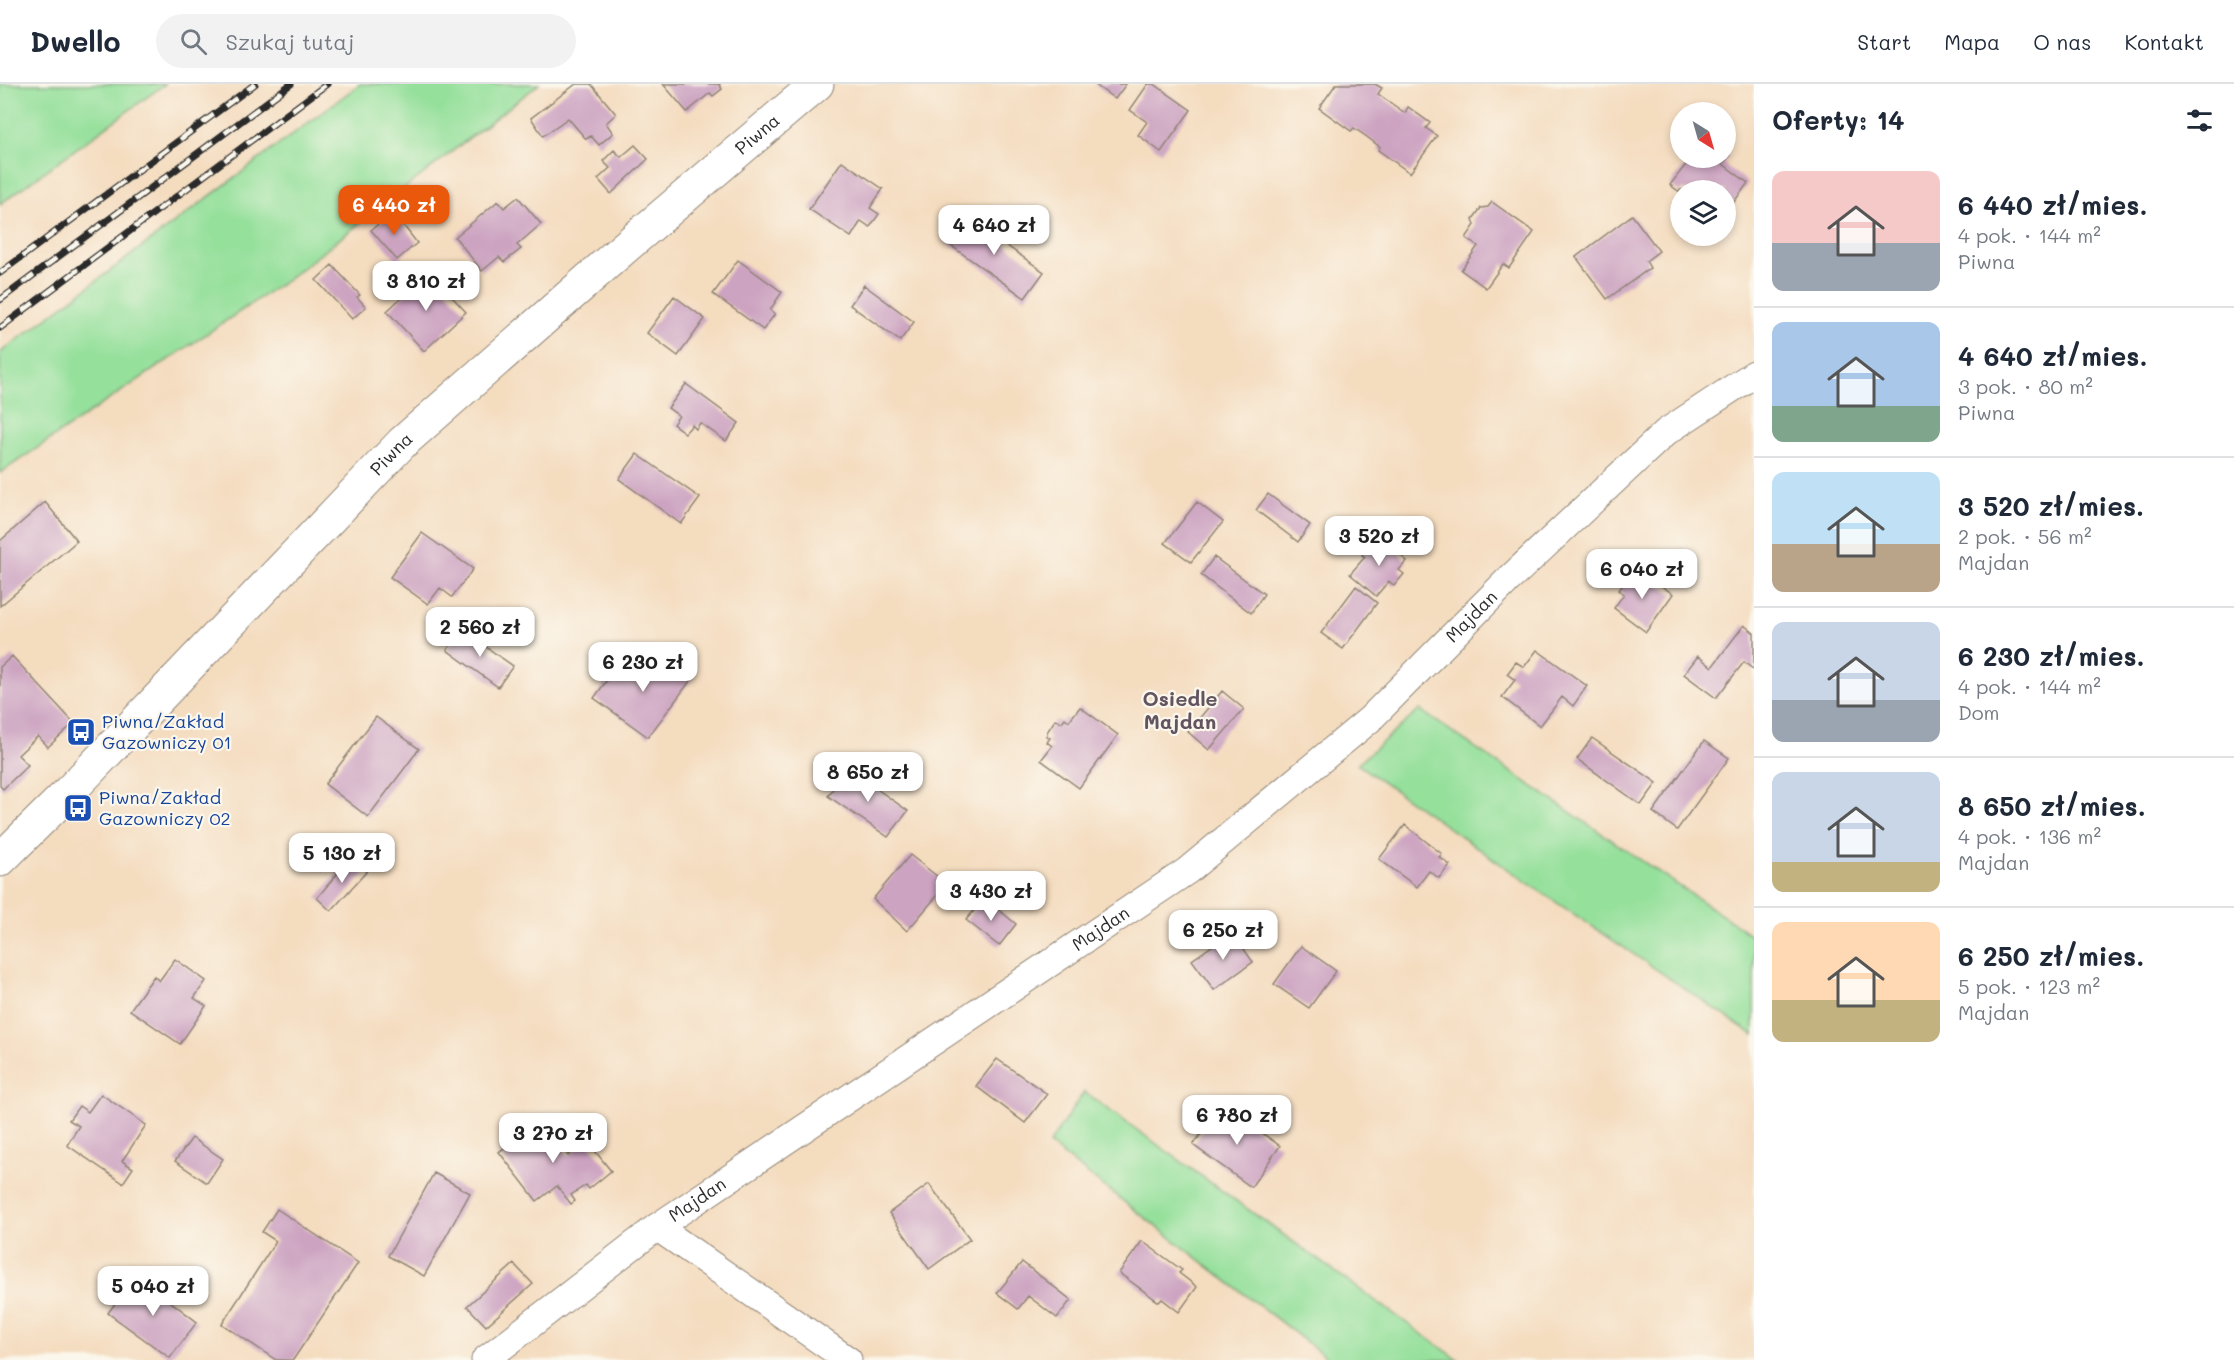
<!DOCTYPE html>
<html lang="pl">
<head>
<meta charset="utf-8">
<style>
  body { margin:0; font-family:Mali,sans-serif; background:#f2f2f3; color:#1f2937; height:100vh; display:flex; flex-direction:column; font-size:22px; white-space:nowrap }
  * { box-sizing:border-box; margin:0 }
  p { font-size:20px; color:#747a83 }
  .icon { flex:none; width:33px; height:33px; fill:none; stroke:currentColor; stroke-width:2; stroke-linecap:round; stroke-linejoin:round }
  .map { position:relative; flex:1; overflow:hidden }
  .details { display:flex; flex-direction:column; background:#fff; width:480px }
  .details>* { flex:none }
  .needle { width:39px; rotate:143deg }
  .tools { position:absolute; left:1670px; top:18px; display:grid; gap:12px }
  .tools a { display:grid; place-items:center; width:66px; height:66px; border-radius:50%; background:#fff; box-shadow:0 3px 9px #0003; font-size:30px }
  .price { position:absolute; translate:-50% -51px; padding:0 14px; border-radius:12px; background:#fff; color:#222; font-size:20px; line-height:39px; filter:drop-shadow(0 2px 3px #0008) }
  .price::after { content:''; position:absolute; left:50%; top:36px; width:18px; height:14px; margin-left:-9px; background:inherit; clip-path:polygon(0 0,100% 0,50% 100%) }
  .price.selected { background:#ea580c; color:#fff }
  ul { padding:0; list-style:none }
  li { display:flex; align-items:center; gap:18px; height:150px; padding:0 18px }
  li+li { border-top:2px solid #e0e1e3 }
  li span { display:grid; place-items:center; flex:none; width:168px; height:120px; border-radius:12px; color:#555 }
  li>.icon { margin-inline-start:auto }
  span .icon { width:72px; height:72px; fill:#fffc; stroke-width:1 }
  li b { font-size:26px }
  h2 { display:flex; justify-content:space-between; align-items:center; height:72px; padding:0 18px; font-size:26px }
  header { display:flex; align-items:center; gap:36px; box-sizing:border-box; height:84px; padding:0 30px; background:#fff; border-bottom:2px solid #e0e1e3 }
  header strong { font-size:28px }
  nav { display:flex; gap:33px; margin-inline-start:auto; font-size:21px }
  .search { width:420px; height:54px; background:#f2f2f3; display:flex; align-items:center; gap:15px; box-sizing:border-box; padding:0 21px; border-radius:33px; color:#747a83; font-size:22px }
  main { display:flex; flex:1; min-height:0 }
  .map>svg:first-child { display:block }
  .green { fill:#95e09b; stroke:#608663; stroke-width:1.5 }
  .building { fill:#cca3c1 }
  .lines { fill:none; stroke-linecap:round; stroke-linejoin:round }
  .minor-casing { stroke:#908475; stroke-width:29 }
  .tertiary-casing { stroke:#908475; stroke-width:35 }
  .minor { stroke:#fff; stroke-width:27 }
  .tertiary { stroke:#fff; stroke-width:33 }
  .rail-casing { stroke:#2b2b2b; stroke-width:7 }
  .rail { stroke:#fbf7ec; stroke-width:4.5; stroke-dasharray:14; stroke-linecap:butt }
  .labels { text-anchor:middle; stroke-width:4.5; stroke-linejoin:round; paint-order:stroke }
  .street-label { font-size:18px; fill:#2b2b2b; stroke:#fbf7ec }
  .transit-label { font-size:18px; fill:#164399; stroke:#fbf7ec; text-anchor:start }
  .neighbourhood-label { font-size:20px; font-weight:bold; fill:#635560; stroke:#fbf7ec }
</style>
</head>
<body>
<header>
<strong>Dwello</strong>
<div class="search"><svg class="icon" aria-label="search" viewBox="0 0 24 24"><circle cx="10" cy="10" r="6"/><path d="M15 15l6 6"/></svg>Szukaj tutaj</div>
<nav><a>Start</a><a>Mapa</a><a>O nas</a><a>Kontakt</a></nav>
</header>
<main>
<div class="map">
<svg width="1754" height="1276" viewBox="0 0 1754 1276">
  <rect width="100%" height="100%" fill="#fbf7ec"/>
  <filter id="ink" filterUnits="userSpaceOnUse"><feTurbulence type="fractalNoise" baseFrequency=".0167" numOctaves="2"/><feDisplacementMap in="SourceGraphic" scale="12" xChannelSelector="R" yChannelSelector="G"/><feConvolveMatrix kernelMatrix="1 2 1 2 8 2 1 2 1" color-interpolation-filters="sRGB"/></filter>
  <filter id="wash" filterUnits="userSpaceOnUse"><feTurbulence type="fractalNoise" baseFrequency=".008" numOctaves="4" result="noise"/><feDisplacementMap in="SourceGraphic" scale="24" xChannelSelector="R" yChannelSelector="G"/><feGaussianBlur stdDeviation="1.35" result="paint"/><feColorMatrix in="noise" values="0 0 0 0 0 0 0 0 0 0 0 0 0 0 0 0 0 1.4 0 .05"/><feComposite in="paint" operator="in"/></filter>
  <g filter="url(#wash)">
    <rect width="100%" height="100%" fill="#f4dcbf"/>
    <path class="green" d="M 0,0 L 165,0 L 0,120 Z
      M 360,0 L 539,0 L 288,195 L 0,389 L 0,269 Z
      M 1420,626 L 1754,853 L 1754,951 L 1538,806 L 1357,680 Z
      M 1084,1008 L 1422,1250 L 1459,1276 L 1330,1276 L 1049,1060 Z"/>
    <g id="blocks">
      <path class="building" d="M 576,0 L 591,0 L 616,30 L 606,39 L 613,49 L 599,61 L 591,52 L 586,55 L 568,34 L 543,52 L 531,34 Z
        M 663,0 L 720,0 L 719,1 L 722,5 L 713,12 L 710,9 L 687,28 Z
        M 1094,0 L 1126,0 L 1115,15 Z
        M 1148,0 L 1154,0 L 1191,26 L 1161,68 L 1138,51 L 1147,38 L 1130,26 Z
        M 1336,0 L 1375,0 L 1382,4 L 1378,10 L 1405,29 L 1408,23 L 1430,39 L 1426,44 L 1437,52 L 1410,89 L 1378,66 L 1380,63 L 1367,53 L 1354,44 L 1351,47 L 1319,24 Z
        M 635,61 L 648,75 L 611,110 L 598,95 L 610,84 L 603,77 L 614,66 L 621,73 Z
        M 1725,68 L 1729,71 L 1723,80 L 1748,99 L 1725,130 L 1725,106 L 1680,106 L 1680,108 L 1670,101 L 1691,74 L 1725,74 Z
        M 842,77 L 883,105 L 870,124 L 879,130 L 870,143 L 861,137 L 851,153 L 809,125 Z
        M 518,113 L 541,140 L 517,161 L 521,165 L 504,178 L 499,173 L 482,187 L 455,153 L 498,117 L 504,124 Z
        M 1492,118 L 1534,148 L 1509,184 L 1503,180 L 1486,204 L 1461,186 L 1478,162 L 1466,154 L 1475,141 L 1473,135 L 1481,124 L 1488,123 Z
        M 393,128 L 417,159 L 397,176 L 371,146 Z
        M 962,130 L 1044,188 L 1025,214 L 943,156 Z
        M 1632,131 L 1659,167 L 1646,177 L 1650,184 L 1607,215 L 1576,173 Z
        M 738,176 L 782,208 L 770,226 L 775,230 L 763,246 L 713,210 Z
        M 332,181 L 360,211 L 357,213 L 366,223 L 352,235 L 316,196 Z
        M 429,188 L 466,228 L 424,267 L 387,227 Z
        M 864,201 L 914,238 L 900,257 L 850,221 Z
        M 674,212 L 705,235 L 678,272 L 647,249 Z
        M 686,300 L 739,339 L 726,357 L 700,339 L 696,345 L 692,341 L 685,349 L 673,340 L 679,332 L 668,324 Z
        M 637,370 L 700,414 L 681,440 L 619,395 Z
        M 1268,410 L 1310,441 L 1298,458 L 1256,426 Z
        M 45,418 L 77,457 L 0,522 L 0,457 Z
        M 1197,418 L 1223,438 L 1191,478 L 1165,459 Z
        M 422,449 L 473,485 L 452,513 L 440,504 L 428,520 L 390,493 Z
        M 1379,452 L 1407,477 L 1399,486 L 1404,490 L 1394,502 L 1389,497 L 1376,512 L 1350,490 L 1365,473 L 1362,471 Z
        M 1214,473 L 1264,510 L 1251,529 L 1201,491 Z
        M 1635,484 L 1673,510 L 1646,548 L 1614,524 L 1624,510 L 1619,506 Z
        M 1356,502 L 1377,519 L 1343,565 L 1321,549 Z
        M 1744,541 L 1754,549 L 1754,586 L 1744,578 L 1716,614 L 1684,590 L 1698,572 L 1712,583 Z
        M 462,546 L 513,582 L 498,603 L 447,566 Z
        M 1537,566 L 1587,602 L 1573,622 L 1562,613 L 1540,642 L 1502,613 L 1515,596 L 1507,590 L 1516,578 L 1524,583 Z
        M 12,572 L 74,639 L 48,663 L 38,652 L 18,671 L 28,681 L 3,705 L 0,702 L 0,583 Z
        M 667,573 L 694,592 L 648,653 L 594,614 L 623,574 L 652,595 Z
        M 1222,607 L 1244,625 L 1209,666 L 1188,648 Z
        M 1080,623 L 1118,651 L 1079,704 L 1041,676 L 1052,662 L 1047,658 L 1050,654 L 1047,652 L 1047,648 L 1055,636 L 1062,638 L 1065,634 L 1069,637 Z
        M 376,633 L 419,665 L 368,733 L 325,700 Z
        M 1592,654 L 1657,699 L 1641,721 L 1577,675 Z
        M 1704,657 L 1729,674 L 1677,746 L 1653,728 Z
        M 847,684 L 908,727 L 888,753 L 828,712 Z
        M 1405,741 L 1442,770 L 1439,773 L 1450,781 L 1439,794 L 1429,787 L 1417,803 L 1379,775 Z
        M 910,771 L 947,800 L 907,847 L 873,815 Z
        M 351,773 L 367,787 L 331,827 L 317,814 Z
        M 985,814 L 1016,840 L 999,862 L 966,836 Z
        M 1232,848 L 1253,878 L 1214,906 L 1192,876 Z
        M 1301,862 L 1336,887 L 1309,924 L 1274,900 Z
        M 175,875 L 206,897 L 194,914 L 206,922 L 180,960 L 130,926 L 154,892 L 159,897 Z
        M 997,975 L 1047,1010 L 1025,1039 L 976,1002 Z
        M 101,1010 L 146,1041 L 122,1077 L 133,1084 L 123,1099 L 67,1061 L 79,1042 L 69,1036 L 79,1022 L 88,1028 Z
        M 1223,1021 L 1280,1062 L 1251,1103 L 1193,1061 Z
        M 540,1036 L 568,1072 L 583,1060 L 579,1054 L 583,1052 L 611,1087 L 589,1105 L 586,1101 L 571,1111 L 575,1117 L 571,1120 L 557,1102 L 537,1117 L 499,1068 Z
        M 192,1054 L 223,1075 L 207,1099 L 175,1077 Z
        M 434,1089 L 470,1109 L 424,1192 L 388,1172 Z
        M 929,1100 L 970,1155 L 929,1185 L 889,1129 Z
        M 277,1125 L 358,1179 L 293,1276 L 276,1276 L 222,1240 L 276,1157 L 262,1148 Z
        M 1142,1157 L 1182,1186 L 1179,1189 L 1197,1203 L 1179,1228 L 1162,1215 L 1159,1218 L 1119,1189 Z
        M 1022,1178 L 1071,1216 L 1057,1234 L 1028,1212 L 1018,1225 L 997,1209 Z
        M 514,1180 L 533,1200 L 486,1242 L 467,1222 Z
        M 136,1191 L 197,1238 L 170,1274 L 108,1229 Z"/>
    </g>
  </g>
  <g filter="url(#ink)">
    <use href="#blocks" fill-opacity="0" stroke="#908475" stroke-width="1.5"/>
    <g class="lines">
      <g class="minor-casing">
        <g id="minor">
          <path d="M 657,1143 L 848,1276"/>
          <path id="s1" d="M 485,1276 L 657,1143 L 1187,787 L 1369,636 L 1507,497 L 1666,348 L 1754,290"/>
        </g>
      </g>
      <g class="tertiary-casing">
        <g id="tertiary">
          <path id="s2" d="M 0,776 L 65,712 L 402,359 L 623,165 L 817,0"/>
        </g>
      </g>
      <use href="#minor" class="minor"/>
      <use href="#tertiary" class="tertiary"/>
      <g class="rail-casing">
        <path id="rail" d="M 0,189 L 255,0
          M 0,216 L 291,0
          M 0,244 L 327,0"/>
      </g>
      <use href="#rail" class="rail"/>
    </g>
  </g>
  <defs>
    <g id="bus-square" transform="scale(1.5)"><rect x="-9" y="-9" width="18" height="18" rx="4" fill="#1a4fb4" stroke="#fbf7ec"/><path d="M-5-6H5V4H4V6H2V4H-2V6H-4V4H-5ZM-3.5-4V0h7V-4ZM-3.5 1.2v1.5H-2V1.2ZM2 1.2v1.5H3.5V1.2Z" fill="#fff"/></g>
  </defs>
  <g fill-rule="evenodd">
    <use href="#bus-square" x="81" y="648"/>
    <use href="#bus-square" x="78" y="724"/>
  </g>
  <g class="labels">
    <g class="street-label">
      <text dy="6" stroke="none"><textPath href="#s2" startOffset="1050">Piwna</textPath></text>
      <text dy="6" stroke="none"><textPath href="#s2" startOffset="564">Piwna</textPath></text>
      <text dy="6" stroke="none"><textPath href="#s1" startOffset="1238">Majdan</textPath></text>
      <text dy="6" stroke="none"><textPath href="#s1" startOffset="752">Majdan</textPath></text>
      <text dy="6" stroke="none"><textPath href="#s1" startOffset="266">Majdan</textPath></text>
    </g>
    <g class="transit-label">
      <text x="102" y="644">Piwna/Zakład<tspan x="102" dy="21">Gazowniczy 01</tspan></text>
      <text x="99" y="720">Piwna/Zakład<tspan x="99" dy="21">Gazowniczy 02</tspan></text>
    </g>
    <g class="neighbourhood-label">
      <text x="1180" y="622">Osiedle<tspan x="1180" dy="23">Majdan</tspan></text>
    </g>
  </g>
</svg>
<div class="tools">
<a><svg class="needle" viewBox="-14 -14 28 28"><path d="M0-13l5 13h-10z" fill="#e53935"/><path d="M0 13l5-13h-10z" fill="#747a83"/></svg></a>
<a><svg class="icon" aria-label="layers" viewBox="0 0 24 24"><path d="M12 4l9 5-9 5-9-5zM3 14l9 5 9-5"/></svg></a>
</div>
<b class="price selected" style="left:394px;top:152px">6 440 zł</b>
<b class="price" style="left:994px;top:172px">4 640 zł</b>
<b class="price" style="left:426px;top:228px">3 810 zł</b>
<b class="price" style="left:1379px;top:483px">3 520 zł</b>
<b class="price" style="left:1642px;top:516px">6 040 zł</b>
<b class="price" style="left:480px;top:574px">2 560 zł</b>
<b class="price" style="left:643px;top:609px">6 230 zł</b>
<b class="price" style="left:868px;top:719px">8 650 zł</b>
<b class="price" style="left:342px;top:800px">5 130 zł</b>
<b class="price" style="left:991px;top:838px">3 430 zł</b>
<b class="price" style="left:1223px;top:877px">6 250 zł</b>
<b class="price" style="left:1237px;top:1062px">6 780 zł</b>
<b class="price" style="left:553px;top:1080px">3 270 zł</b>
<b class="price" style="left:153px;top:1233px">5 040 zł</b>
</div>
<section class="details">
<h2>Oferty: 14<svg class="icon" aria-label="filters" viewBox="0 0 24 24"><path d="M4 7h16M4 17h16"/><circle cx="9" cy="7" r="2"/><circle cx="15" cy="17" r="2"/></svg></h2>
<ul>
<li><span style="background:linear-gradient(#f6c9c9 60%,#9aa5b1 0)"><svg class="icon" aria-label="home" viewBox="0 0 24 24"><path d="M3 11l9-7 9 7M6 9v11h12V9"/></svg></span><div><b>6 440 zł/mies.</b><p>4 pok. · 144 m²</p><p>Piwna</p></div></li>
<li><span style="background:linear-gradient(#a9c7e8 70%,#7fa58c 0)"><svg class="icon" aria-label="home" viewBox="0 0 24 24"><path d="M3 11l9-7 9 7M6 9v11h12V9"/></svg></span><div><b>4 640 zł/mies.</b><p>3 pok. · 80 m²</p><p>Piwna</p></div></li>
<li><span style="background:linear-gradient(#bfe0f5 60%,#b9a48a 0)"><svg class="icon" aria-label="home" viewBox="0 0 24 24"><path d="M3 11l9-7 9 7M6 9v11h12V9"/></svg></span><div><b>3 520 zł/mies.</b><p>2 pok. · 56 m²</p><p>Majdan</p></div></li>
<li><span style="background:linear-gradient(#c9d6e8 65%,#9aa5b1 0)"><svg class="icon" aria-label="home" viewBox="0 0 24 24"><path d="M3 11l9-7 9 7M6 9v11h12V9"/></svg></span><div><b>6 230 zł/mies.</b><p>4 pok. · 144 m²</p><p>Dom</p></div></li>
<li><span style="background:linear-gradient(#c9d6e8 75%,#c2b280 0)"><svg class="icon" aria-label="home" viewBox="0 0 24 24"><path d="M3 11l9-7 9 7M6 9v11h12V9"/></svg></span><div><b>8 650 zł/mies.</b><p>4 pok. · 136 m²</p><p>Majdan</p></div></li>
<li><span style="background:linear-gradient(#ffd9b3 65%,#c2b280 0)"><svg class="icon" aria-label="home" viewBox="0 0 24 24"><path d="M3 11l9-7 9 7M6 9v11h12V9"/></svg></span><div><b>6 250 zł/mies.</b><p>5 pok. · 123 m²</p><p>Majdan</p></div></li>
</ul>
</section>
</main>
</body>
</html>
